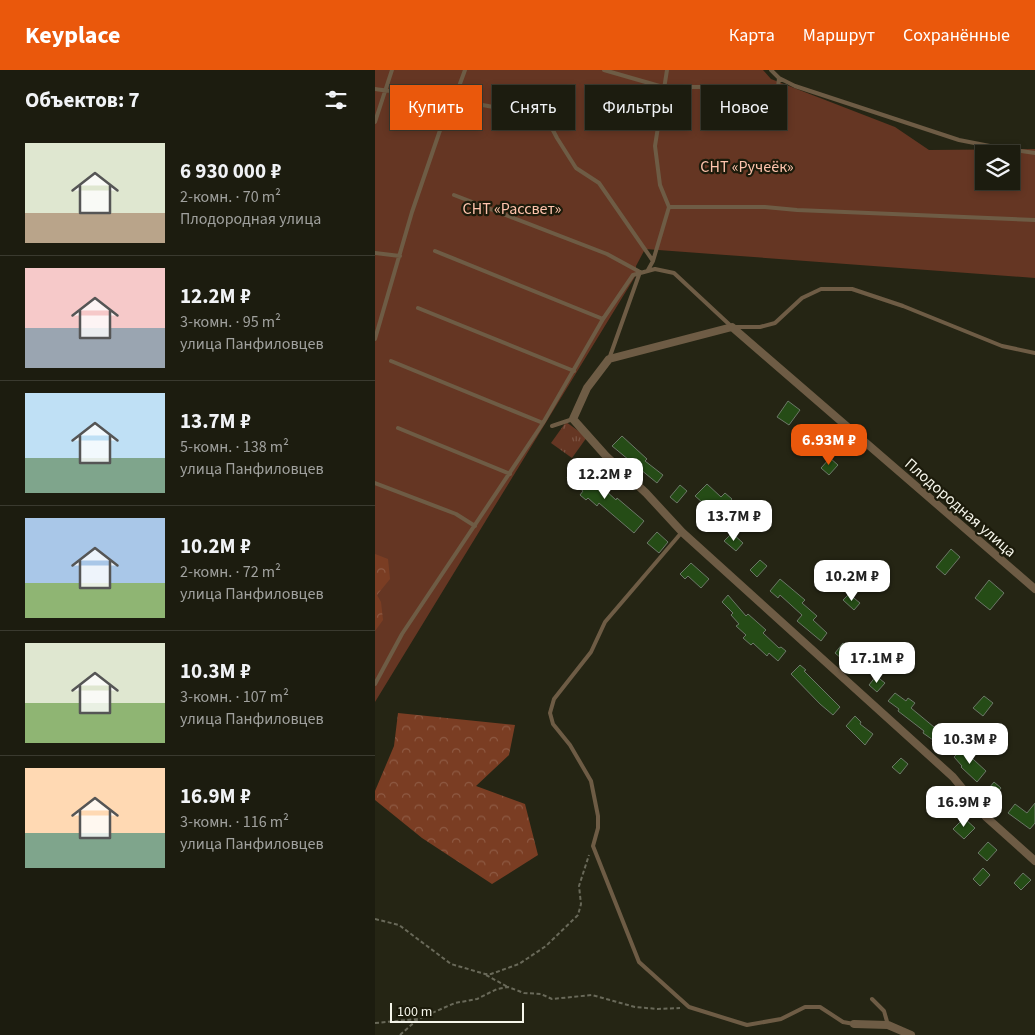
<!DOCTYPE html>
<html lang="ru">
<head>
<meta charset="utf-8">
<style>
  body { margin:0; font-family:"Source Sans 3",sans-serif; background:#252518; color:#f1f3f6; height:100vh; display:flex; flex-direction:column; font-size:19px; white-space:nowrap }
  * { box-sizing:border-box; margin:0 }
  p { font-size:16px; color:#a0a19e }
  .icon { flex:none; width:28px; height:28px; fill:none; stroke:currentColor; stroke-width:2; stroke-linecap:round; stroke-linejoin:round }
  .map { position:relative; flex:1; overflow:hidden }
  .side { display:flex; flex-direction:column; background:#1c1c0f; width:375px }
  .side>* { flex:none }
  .top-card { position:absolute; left:15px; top:15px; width:475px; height:45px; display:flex; gap:10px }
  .tools { position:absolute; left:600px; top:75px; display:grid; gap:10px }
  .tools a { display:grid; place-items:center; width:45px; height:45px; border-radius:0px; background:#1c1c0f; box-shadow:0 2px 8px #0003,0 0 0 1px #3a3a2f; font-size:25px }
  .scale { position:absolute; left:15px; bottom:12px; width:134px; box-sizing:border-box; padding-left:5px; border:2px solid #f5f5ea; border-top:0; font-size:14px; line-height:18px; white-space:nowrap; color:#f5f5ea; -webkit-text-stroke:4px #1c1b0b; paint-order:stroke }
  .price { position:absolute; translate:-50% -42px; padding:0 11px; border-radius:10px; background:#fff; color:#222; font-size:16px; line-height:32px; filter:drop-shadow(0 1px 2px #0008) }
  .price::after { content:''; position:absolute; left:50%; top:30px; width:15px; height:11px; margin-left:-8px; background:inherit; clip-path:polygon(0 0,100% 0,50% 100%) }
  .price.selected { background:#ea580c; color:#fff }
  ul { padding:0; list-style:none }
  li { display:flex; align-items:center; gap:15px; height:125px; padding:0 25px }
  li+li { border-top:1px solid #3a3a2f }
  li span { display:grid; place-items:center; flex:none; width:140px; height:100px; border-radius:0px; color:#555 }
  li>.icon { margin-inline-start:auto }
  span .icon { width:60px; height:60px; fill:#fffc; stroke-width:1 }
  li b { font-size:21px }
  h2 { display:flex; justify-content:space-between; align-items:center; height:60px; padding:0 25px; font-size:21px }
  .chip { padding:0 18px; border-radius:0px; background:#1c1c0f; box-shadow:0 2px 8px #0003,0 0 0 1px #3a3a2f; font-size:18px; line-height:45px }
  .chip.selected { background:#ea580c; color:#fff }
  header { display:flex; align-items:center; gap:30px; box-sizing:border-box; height:70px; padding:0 25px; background:#ea580c; color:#fff }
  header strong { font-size:24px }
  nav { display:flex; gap:28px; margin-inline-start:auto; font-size:18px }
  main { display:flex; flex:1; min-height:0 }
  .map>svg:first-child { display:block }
  .green { fill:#653623; fill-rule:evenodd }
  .forest { fill:url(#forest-crowns) }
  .park { fill:url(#park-tufts) }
  .building { fill:#254c16; stroke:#6c7868 }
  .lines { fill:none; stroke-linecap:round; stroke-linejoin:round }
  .path { stroke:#696959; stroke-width:2; stroke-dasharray:4 2.5; stroke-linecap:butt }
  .lane { stroke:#6e5c45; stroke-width:4 }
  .street { stroke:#6e5c45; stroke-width:8 }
  .labels { text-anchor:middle; stroke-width:4.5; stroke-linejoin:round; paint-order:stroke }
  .park-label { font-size:16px; fill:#fec4ad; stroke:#1c1b0b }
  .street-label { font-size:16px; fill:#f5f5ea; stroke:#1c1b0b }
</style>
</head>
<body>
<header>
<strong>Keyplace</strong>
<nav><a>Карта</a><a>Маршрут</a><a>Сохранённые</a></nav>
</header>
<main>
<section class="side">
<h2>Объектов: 7<svg class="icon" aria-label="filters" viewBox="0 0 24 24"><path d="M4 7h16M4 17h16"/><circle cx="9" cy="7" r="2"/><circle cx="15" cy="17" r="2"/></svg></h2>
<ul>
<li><span style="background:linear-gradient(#dfe7d0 70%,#b9a48a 0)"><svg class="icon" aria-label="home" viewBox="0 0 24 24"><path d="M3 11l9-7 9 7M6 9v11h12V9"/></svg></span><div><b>6 930 000 ₽</b><p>2-комн. · 70 m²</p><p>Плодородная улица</p></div></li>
<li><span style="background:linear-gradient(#f6c9c9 60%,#9aa5b1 0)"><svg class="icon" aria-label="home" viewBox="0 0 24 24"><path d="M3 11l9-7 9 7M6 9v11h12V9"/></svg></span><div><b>12.2M ₽</b><p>3-комн. · 95 m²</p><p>улица Панфиловцев</p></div></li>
<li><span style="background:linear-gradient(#bfe0f5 65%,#7fa58c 0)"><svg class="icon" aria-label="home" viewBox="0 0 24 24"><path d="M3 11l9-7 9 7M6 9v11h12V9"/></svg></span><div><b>13.7M ₽</b><p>5-комн. · 138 m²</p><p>улица Панфиловцев</p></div></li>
<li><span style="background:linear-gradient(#a9c7e8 65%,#8fb573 0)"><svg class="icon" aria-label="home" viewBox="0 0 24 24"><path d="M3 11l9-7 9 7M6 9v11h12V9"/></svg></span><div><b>10.2M ₽</b><p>2-комн. · 72 m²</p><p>улица Панфиловцев</p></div></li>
<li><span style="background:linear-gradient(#dfe7d0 60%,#8fb573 0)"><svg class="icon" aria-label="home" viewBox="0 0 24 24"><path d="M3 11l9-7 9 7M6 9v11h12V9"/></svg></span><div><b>10.3M ₽</b><p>3-комн. · 107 m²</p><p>улица Панфиловцев</p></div></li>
<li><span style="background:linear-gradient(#ffd9b3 65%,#7fa58c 0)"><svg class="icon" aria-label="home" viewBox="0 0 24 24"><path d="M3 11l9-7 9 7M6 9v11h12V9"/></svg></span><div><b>16.9M ₽</b><p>3-комн. · 116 m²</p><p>улица Панфиловцев</p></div></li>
</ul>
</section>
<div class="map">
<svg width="660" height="965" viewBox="0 0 660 965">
  <defs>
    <pattern id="forest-crowns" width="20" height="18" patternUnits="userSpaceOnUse" patternTransform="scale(1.25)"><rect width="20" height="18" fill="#7a3d23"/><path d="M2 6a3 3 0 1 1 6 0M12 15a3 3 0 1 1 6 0" fill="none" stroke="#8e5a43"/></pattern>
    <pattern id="park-tufts" width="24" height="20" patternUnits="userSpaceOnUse" patternTransform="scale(1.25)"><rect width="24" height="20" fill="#653623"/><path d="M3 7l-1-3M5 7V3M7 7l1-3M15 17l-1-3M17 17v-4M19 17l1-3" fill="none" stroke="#7c5443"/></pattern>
  </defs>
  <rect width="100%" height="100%" fill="#252514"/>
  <path class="green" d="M 0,0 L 388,0 L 396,9 L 520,57 L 554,80 L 660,79 L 660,208 L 270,179 L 261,196 L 261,205 L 0,632 ZM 609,84 L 636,84 L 636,111 L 609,111 Z"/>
  <path class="forest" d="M 0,484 L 13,489 L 15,509 L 2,525 L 6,532 L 8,550 L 0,561 Z
    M 23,643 L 140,655 L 134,685 L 101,716 L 150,734 L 163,785 L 117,814 L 47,768 L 0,730 L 0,721 L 19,676 Z"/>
  <path class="park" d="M 191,352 L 212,367 L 197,388 L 176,373 Z"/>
  <path class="building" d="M 413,331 L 425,340 L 414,355 L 402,347 Z
    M 247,366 L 272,389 L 270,391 L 288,405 L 282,413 L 237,376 Z
    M 455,388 L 463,395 L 454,405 L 446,398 Z
    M 199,396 L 217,410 L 218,409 L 241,430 L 242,428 L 269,451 L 259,463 L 224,433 L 222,436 L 213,428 L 211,430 L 205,425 L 208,421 L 192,408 Z
    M 332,414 L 346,427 L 350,423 L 357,429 L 347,440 L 360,452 L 352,460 L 340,449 L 333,457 L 325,450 L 335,439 L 320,426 Z
    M 305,415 L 312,421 L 302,433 L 295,427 Z
    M 282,462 L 293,472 L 284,483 L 272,473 Z
    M 357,463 L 368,473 L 361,481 L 349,471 Z
    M 576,479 L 585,487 L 570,505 L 561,497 Z
    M 385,490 L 392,496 L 382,507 L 375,500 Z
    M 316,493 L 334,509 L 326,518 L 313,506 L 310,509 L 305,504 Z
    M 405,509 L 430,530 L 427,533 L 442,546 L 438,550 L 452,563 L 446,571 L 422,551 L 427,545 L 405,525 L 403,528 L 395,521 Z
    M 614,510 L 629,523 L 615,540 L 600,528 Z
    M 474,524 L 485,533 L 479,540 L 468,530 Z
    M 353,525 L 371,546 L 373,544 L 391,560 L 388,563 L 404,578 L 406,577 L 411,581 L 403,591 L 394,583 L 392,586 L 378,573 L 376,575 L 368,568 L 371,565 L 361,556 L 364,554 L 356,545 L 358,543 L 347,532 Z
    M 468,573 L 474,578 L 473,579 L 486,589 L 479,599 L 460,583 Z
    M 425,595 L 431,600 L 429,601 L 465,637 L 458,645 L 445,634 L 416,604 Z
    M 501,606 L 510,613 L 502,622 L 494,615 Z
    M 520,623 L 531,631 L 533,628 L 540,633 L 536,638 L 565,662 L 567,661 L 573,666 L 563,677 L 557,672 L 558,670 L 548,663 L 549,661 L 523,641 L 524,639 L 513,631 Z
    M 609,626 L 618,633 L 608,646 L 598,638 Z
    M 480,646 L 486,652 L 485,654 L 498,664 L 490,675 L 471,656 Z
    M 587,679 L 611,701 L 602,712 L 586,697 L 587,696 L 579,687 Z
    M 526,688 L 533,694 L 525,704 L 517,697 Z
    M 619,712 L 626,718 L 617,729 L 610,723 Z
    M 660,733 L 660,753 L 655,759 L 633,743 L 640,734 L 652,743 Z
    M 589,748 L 600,758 L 589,769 L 578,759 Z
    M 613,772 L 622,780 L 612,791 L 603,783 Z
    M 608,798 L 615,805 L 605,816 L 598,809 Z
    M 648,803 L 656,810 L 646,820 L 639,813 Z"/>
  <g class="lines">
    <path class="path" d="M 0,849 L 24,855 L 76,894 L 110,904 L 116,904 L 144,894 L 171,876 L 203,845 L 206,834 L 204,816 L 214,785
      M 111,905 L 133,917
      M 0,953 L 43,949 L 80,933 L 102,929 L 122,919 L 133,917 L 149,923 L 166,924 L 177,929 L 217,925 L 260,937 L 283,939 L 305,938
      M 25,965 L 43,949"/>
    <path class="lane" d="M 229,0 L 288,17 L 403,17 L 404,8
      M 292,0 L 280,76 L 285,115 L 294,137 L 390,137 L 422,140 L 660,150
      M 396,0 L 404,8 L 420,16 L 584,70 L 625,78 L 660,83
      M 0,19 C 58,27 115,34 172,49 L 182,68 L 201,98 L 224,113 L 278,191
      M 0,52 L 17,0
      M 79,125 L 232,184 L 265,202 L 234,289
      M 60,181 L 228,249
      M 0,183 L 25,186
      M 273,200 L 278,191 L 294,137
      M 43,238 L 199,301
      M 0,269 L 37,142 L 73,37 L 79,30 L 90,0
      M 16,291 L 168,353
      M 177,356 L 198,349
      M 23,358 L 135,404
      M 0,413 L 81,444 L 100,456
      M 307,462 L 230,552 L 216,582 L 179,629 L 175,643 L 178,654 L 195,675 L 216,711 L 223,746 L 223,758 L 218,776 L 264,892 L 314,937 L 372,955 L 406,949 L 430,937 L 445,937 L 468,952 L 479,954
      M 0,614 L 27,564 L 168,353 L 228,249 L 258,205 L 280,199 L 299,203 L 357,257 L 385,257 L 400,253 L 427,228 L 446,219 L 477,219 L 528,236 L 627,276 L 660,283
      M 497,929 L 509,941 L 513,955"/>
    <path class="street" d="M 660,519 L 357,257 L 234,289 L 212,318 L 198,349 L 231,386 L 271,423 L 307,462 L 578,707 L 611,747 L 660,791
      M 479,954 L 513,955 L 536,965"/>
  </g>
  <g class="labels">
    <g class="park-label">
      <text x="372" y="102">СНТ «Ручеёк»</text>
      <text x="137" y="144">СНТ «Рассвет»</text>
    </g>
    <g class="street-label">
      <text transform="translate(586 437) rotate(41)" y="6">Плодородная улица</text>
    </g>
  </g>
</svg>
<div class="tools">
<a><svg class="icon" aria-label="layers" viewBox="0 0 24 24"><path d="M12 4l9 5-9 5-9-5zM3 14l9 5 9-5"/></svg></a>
</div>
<div class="scale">100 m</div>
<b class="price selected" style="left:454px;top:396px">6.93M ₽</b>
<b class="price" style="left:230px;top:430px">12.2M ₽</b>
<b class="price" style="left:359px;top:472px">13.7M ₽</b>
<b class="price" style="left:477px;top:532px">10.2M ₽</b>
<b class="price" style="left:502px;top:614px">17.1M ₽</b>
<b class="price" style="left:595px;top:695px">10.3M ₽</b>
<b class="price" style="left:589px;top:758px">16.9M ₽</b>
<div class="top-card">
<a class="chip selected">Купить</a>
<a class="chip">Снять</a>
<a class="chip">Фильтры</a>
<a class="chip">Новое</a>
</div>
</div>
</main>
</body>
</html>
